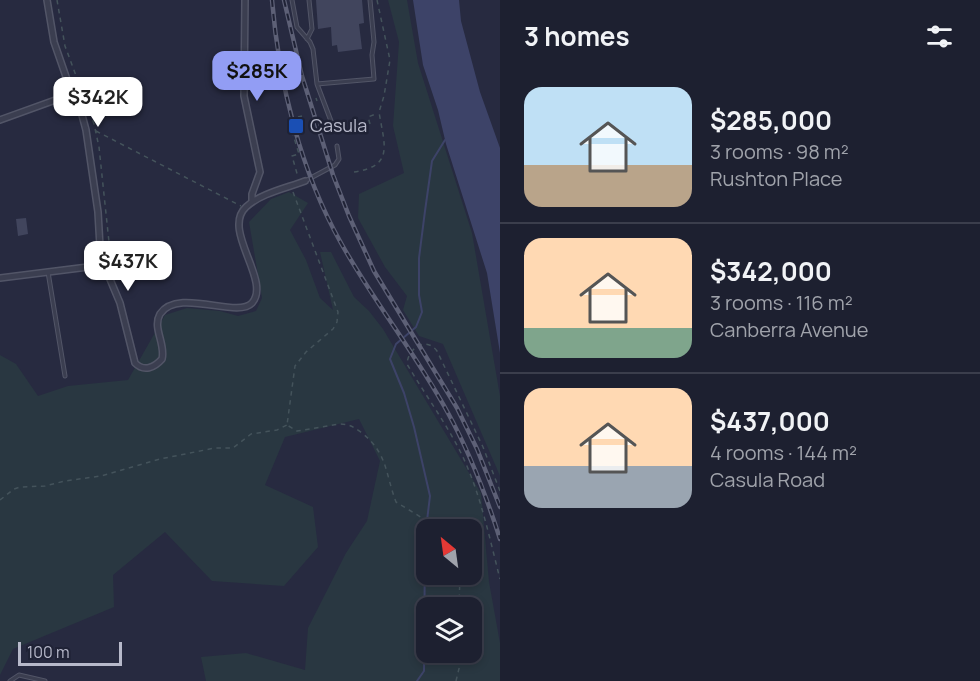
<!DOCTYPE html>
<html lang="en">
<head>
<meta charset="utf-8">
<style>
  body { margin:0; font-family:Manrope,sans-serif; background:#252838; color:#f1f3f6; height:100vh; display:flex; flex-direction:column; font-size:22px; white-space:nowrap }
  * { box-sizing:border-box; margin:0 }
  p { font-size:20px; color:#a0a3ab }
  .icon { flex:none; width:33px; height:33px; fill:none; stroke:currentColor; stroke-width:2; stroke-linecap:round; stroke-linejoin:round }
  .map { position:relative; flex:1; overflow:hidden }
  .sheet { display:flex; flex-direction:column; background:#1d2030; width:480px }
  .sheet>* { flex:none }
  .needle { width:39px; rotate:331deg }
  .tools { position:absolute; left:416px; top:519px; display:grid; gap:12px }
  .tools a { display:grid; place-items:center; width:66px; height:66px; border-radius:12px; background:#1d2030; box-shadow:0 3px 9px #0003,0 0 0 2px #3b3e4c; font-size:30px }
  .scale { position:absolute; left:18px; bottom:15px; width:104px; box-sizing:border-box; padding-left:6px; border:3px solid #b7b9ca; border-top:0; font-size:16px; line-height:21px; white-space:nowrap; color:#b7b9ca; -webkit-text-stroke:4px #1f2235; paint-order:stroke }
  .price { position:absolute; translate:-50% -51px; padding:0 14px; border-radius:12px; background:#fff; color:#222; font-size:20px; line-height:39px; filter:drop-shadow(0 2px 3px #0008) }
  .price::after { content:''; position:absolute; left:50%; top:36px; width:18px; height:14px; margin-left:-9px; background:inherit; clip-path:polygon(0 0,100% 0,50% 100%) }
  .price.selected { background:#929df4; color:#111 }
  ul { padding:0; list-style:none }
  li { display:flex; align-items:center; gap:18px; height:150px; padding:0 24px }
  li+li { border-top:2px solid #3b3e4c }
  li span { display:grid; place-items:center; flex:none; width:168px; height:120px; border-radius:18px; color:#555 }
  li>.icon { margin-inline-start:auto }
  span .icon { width:72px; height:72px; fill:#fffc; stroke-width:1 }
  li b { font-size:26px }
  h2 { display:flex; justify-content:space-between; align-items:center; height:72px; padding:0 24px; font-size:26px }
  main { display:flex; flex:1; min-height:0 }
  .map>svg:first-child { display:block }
  .green { fill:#293741; fill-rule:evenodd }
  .water { fill:#3d4368 }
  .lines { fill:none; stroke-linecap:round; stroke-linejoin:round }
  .stream { stroke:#3d4368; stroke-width:2 }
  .building { fill:#41455d }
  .service-casing { stroke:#525567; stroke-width:5 }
  .minor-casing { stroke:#525567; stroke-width:8 }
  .path { stroke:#44535b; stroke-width:1.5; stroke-dasharray:4.5 4.5; stroke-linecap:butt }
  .service { stroke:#3b3e50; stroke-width:3 }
  .minor { stroke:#3b3e50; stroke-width:5 }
  .rail-casing { stroke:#5d6076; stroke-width:4.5 }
  .rail { stroke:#1f2235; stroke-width:2; stroke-dasharray:7; stroke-linecap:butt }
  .transit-dot { fill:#1a4fb4; stroke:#1f2235; stroke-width:2 }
  .labels { text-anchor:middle; stroke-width:5; stroke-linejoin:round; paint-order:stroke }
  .poi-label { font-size:18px; fill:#b7b9ca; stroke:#1f2235; text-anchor:start }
</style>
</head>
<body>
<main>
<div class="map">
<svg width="500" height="681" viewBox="0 0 500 681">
  <rect width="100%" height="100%" fill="#272a40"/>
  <path class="green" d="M 388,0 L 407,0 L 418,63 L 472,233 L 500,396 L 500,476 L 443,344 L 419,336 L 403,310 L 407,296 L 385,267 L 358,218 L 359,194 L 404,173 L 393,126 L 399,42 Z
    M 289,192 L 308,203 L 290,230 L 306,260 L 320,298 L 333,310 L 320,252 L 331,252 L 354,297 L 369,311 L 383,329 L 481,493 L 489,582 L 500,643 L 500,681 L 206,681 L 201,657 L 246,653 L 305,670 L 308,628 L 346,553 L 367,521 L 380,461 L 359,419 L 285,437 L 265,485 L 313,507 L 318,547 L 284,586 L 212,581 L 165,532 L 113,575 L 114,607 L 13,649 L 0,675 L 0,355 L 16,364 L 38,396 L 68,386 L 128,380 L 165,315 L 187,308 L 220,311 L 238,316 L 256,311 L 262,298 L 249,222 L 271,199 ZM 426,530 L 471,530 L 471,574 L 426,574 ZM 426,608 L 471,608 L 471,652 L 426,652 Z"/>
  <path class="water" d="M 413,0 L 459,0 L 461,21 L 480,92 L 500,148 L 500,353 L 487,273 L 446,144 L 438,110 L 423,65 Z"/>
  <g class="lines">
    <path class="stream" d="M 417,681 L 424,671 L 425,537 L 430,496 L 414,427 L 404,393 L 390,359 L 396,344 L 416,327 L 422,312 L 419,295 L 419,258 L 425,211 L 432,161 L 445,140"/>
  </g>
  <path class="building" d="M 316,0 L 362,0 L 364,23 L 359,24 L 362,49 L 338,52 L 337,45 L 332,46 L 331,27 L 318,29 Z
    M 26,218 L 28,234 L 18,236 L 16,219 Z"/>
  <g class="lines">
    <g class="service-casing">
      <path id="service" d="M 292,0 L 297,27 L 310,42 L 313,49 L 317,84 L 334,129
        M 307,39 L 312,29 L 309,0
        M 317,84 L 374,79 L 372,55 L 374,42 L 370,0
        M 305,181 L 335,165 L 339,159 L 337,146
        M 48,272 L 65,376
        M 10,681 L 19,675 L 45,681"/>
    </g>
    <g class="minor-casing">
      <path id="minor" d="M 47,0 L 54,42 L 72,94 L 82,115 L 86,130 L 98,212 L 100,247 L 104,265 L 120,303 L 135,363 C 144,372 154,368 162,359 C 166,344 152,328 160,314 C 178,287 237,319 252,303 C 272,281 221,230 246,207 C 261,193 287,188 305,181
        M 245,0 L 244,96 L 260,172 L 252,194 L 252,202
        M 0,120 L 72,94
        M 0,278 L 104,265"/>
    </g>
    <path class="path" d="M 57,0 L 65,46 L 94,124 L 99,147 L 111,261
      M 377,0 L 390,60 L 384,96 L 379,112
      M 316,98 L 317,101
      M 298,117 L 302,116
      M 370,124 L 368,117 L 378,113
      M 96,131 L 241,206
      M 292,131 L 299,154 L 292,156 L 298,177
      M 354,172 C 395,166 384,144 379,112
      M 293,192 L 338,312 L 337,322 L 333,329 L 306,352 L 295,366 L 287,425 L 297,431 L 340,424 C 350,424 355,428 362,433 C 388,454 385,473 396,502 L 442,530
      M 500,491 L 483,447 L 437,351 C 426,336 408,348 407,364 C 424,393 444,420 460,451 C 480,491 489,536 500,579
      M 0,500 L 14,489 L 20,487 L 45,486 L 65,481 L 101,476 L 160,459 L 215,448 L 233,448 L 251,434 L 277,430 L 287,425
      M 459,608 L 460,574
      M 456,681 L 463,652"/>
    <use href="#service" class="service"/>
    <use href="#minor" class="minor"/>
    <g class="rail-casing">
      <path id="rail" d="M 272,0 C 279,83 300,170 341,243 C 374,302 416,354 448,413 C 470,453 486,495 500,539
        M 284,0 L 302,76 L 333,175 L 349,216 L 374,271 L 457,408 L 477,449 L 500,507"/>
    </g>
    <use href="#rail" class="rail"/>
  </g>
  <rect class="transit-dot" x="288" y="118" width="16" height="16" rx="3"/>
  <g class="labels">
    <g class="poi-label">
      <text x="310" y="132">Casula</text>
    </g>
  </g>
</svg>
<div class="tools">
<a><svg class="needle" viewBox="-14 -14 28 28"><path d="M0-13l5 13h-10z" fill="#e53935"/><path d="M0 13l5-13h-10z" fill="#a0a3ab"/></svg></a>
<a><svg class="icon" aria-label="layers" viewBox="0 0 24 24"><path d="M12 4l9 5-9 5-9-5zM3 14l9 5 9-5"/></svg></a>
</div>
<div class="scale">100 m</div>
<b class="price selected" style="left:257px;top:102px">$285K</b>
<b class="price" style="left:98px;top:128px">$342K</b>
<b class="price" style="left:128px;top:292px">$437K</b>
</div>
<section class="sheet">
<h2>3 homes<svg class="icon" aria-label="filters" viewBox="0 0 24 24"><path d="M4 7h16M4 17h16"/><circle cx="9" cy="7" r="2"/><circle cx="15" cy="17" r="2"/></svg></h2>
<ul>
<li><span style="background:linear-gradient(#bfe0f5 65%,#b9a48a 0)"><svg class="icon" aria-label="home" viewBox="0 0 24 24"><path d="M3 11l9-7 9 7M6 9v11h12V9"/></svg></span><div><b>$285,000</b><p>3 rooms · 98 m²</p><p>Rushton Place</p></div></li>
<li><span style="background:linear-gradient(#ffd9b3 75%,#7fa58c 0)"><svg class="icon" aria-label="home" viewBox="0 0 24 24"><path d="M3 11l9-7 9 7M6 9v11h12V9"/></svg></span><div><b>$342,000</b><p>3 rooms · 116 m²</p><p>Canberra Avenue</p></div></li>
<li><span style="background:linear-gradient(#ffd9b3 65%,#9aa5b1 0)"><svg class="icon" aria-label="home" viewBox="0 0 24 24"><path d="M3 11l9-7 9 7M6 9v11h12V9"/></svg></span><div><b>$437,000</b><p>4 rooms · 144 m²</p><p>Casula Road</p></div></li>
</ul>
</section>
</main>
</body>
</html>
